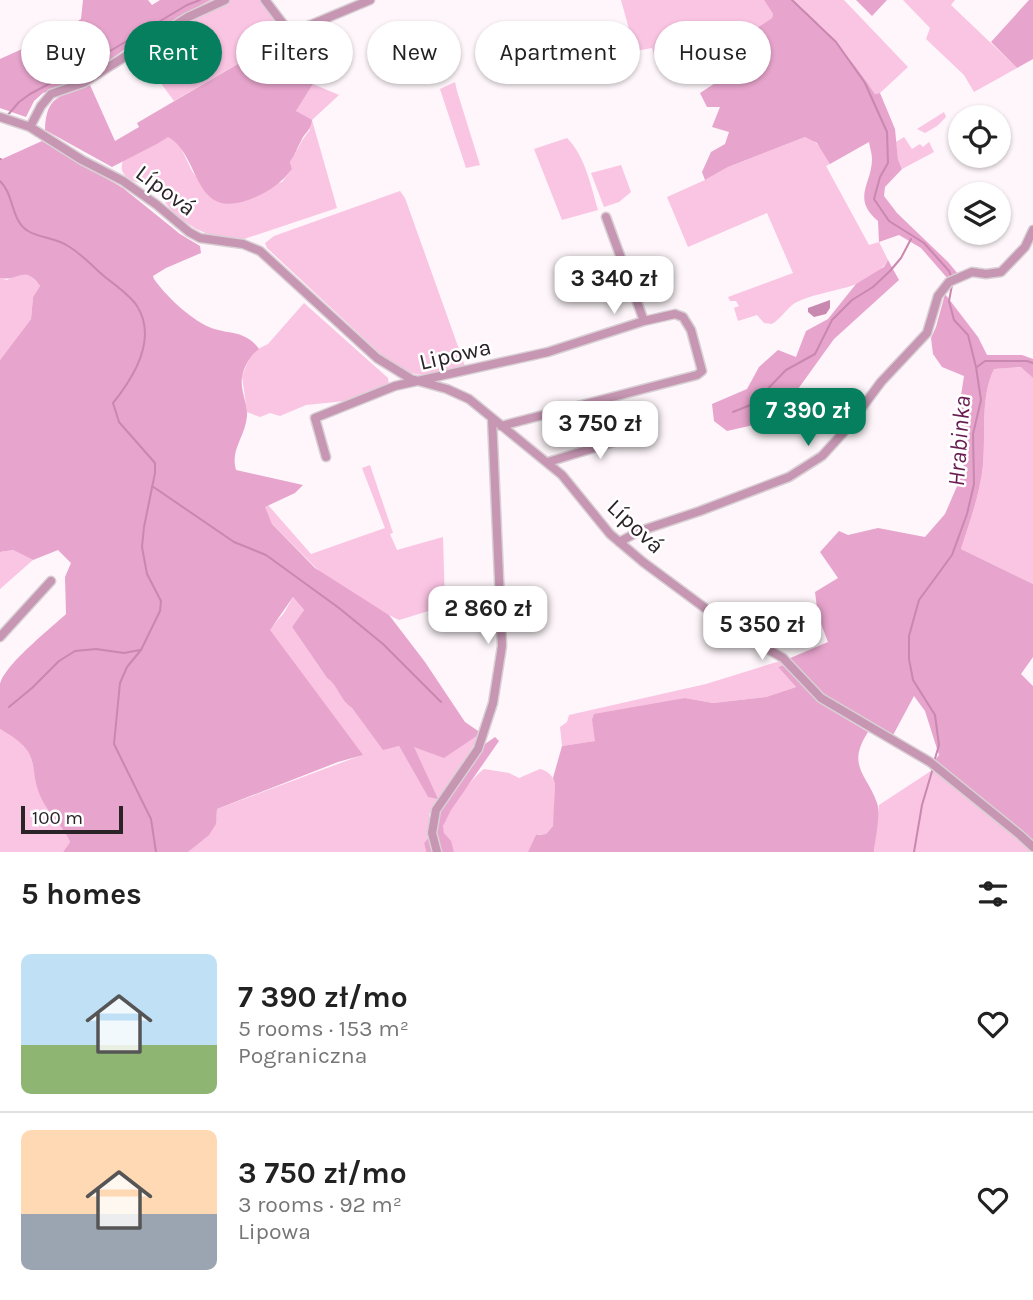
<!DOCTYPE html>
<html lang="en">
<head>
<meta charset="utf-8">
<style>
  body { margin:0; font-family:Karla,sans-serif; background:#f2f2f2; color:#222; height:100vh; display:flex; flex-direction:column; font-size:26px; white-space:nowrap }
  * { box-sizing:border-box; margin:0 }
  p { font-size:23px; color:#767676 }
  .icon { flex:none; width:38px; height:38px; fill:none; stroke:currentColor; stroke-width:2; stroke-linecap:round; stroke-linejoin:round }
  .map { position:relative; height:852px; overflow:hidden }
  .side { display:flex; flex-direction:column; background:#fff; flex:1 }
  .side>* { flex:none }
  .guide { position:absolute; left:21px; top:21px; width:992px; height:63px; display:flex; gap:14px }
  .tools { position:absolute; left:948px; top:105px; display:grid; gap:14px }
  .tools a { display:grid; place-items:center; width:63px; height:63px; border-radius:50%; background:#fff; box-shadow:0 2px 5px #0004; font-size:35px }
  .scale { position:absolute; left:21px; bottom:18px; width:102px; box-sizing:border-box; padding-left:7px; border:4px solid #2a2327; border-top:0; font-size:19px; line-height:24px; white-space:nowrap; color:#2a2327; -webkit-text-stroke:5px #fff; paint-order:stroke }
  .price { position:absolute; translate:-50% -60px; padding:0 16px; border-radius:14px; background:#fff; color:#222; font-size:23px; line-height:46px; filter:drop-shadow(0 2px 4px #0008) }
  .price::after { content:''; position:absolute; left:50%; top:42px; width:21px; height:16px; margin-left:-10px; background:inherit; clip-path:polygon(0 0,100% 0,50% 100%) }
  .price.current { background:#067f5e; color:#fff }
  ul { padding:0; list-style:none }
  li { display:flex; align-items:center; gap:21px; height:175px; padding:0 21px }
  li+li { border-top:2px solid #e0e0e0 }
  li span { display:grid; place-items:center; flex:none; width:196px; height:140px; border-radius:10px; color:#555 }
  li>.icon { margin-inline-start:auto }
  span .icon { width:84px; height:84px; fill:#fffc; stroke-width:1 }
  li b { font-size:30px }
  h2 { display:flex; justify-content:space-between; align-items:center; height:84px; padding:0 21px; font-size:30px }
  .tag { padding:0 24px; border-radius:32px; background:#fff; box-shadow:0 2px 5px #0004; font-size:24px; line-height:63px }
  .tag.current { background:#067f5e; color:#fff }
  .map>svg:first-child { display:block }
  .built { fill:#fee4f3 }
  .green { fill:#fac4e3 }
  .forest { fill:#e7a4cc }
  .water { fill:#c988af }
  .lines { fill:none; stroke-linecap:round; stroke-linejoin:round }
  .stream { stroke:#c988af; stroke-width:2 }
  .minor-casing { stroke:#d8d0d4; stroke-width:11 }
  .minor { stroke:#c696b2; stroke-width:8 }
  .labels { text-anchor:middle; stroke-width:5; stroke-linejoin:round; paint-order:stroke }
  .street-label { font-size:23px; fill:#2a2327; stroke:#fff }
  .water-label { font-size:24px; font-style:italic; fill:#691c51; stroke:#fff }
</style>
</head>
<body>
<div class="map">
<svg width="1033" height="852" viewBox="0 0 1033 852">
  <rect width="100%" height="100%" fill="#fef6fa"/>
  <path class="built" d="M 674,45 L 687,66 L 677,72 L 664,52 Z"/>
  <path class="green" d="M 210,0 L 263,0 L 287,35 L 174,101 L 132,44 Z
    M 621,0 L 764,0 L 773,14 L 772,18 L 691,70 L 673,45 L 654,55 L 652,48 L 635,51 Z
    M 793,0 L 844,0 L 908,67 L 880,93 L 875,94 C 852,59 825,28 793,0 Z
    M 903,0 L 955,0 L 951,5 L 1017,68 L 974,92 L 964,75 L 926,39 L 930,28 Z
    M 455,82 L 457,91 L 480,165 L 466,168 L 440,89 Z
    M 313,84 L 339,95 L 312,120 L 337,208 L 244,239 L 213,236 L 196,229 L 175,215 L 153,187 C 139,183 116,179 123,161 L 157,144 L 168,136 L 178,142 L 192,171 L 213,199 L 282,182 L 292,169 L 290,162 C 297,151 301,140 310,130 L 296,111 Z
    M 944,112 L 946,117 L 937,126 L 925,133 L 917,129 Z
    M 805,137 C 818,141 825,152 830,164 L 826,166 L 869,245 L 879,242 L 888,260 C 870,291 825,288 797,302 C 788,306 782,318 772,324 L 764,323 L 757,315 L 738,321 L 734,308 L 739,306 L 736,301 L 730,301 L 728,297 L 793,273 L 767,213 L 688,247 L 667,197 L 705,180 L 728,167 Z
    M 904,137 L 912,149 L 920,144 L 923,147 L 929,142 L 934,152 L 902,169 L 898,161 L 896,142 Z
    M 567,138 C 585,156 591,186 598,210 L 562,220 L 534,149 Z
    M 621,165 L 631,192 L 619,202 L 604,207 L 591,173 Z
    M 400,191 L 405,198 L 465,366 C 432,377 420,381 389,362 L 267,248 L 265,243 L 274,236 Z
    M 20,273 L 30,275 L 40,286 L 33,297 L 31,319 L 0,360 L 0,278 L 7,280 Z
    M 304,303 L 388,378 L 389,386 L 345,401 L 306,405 L 280,416 L 270,413 L 260,417 L 247,412 L 242,376 L 249,359 L 256,350 L 268,344 Z
    M 1022,367 L 1033,378 L 1033,584 L 961,549 C 970,521 980,494 983,465 C 986,433 980,398 994,369 Z
    M 370,465 L 393,533 L 390,534 L 397,550 L 443,537 L 445,606 L 399,620 L 389,615 L 321,573 L 272,524 L 264,507 L 268,505 L 311,554 L 385,528 L 362,468 Z
    M 13,550 L 33,560 L 0,589 L 0,552 Z
    M 293,597 L 304,610 L 292,627 L 327,678 C 339,685 340,701 352,708 L 383,749 L 399,746 L 428,797 L 413,746 L 481,733 L 459,770 L 429,814 L 429,837 L 424,843 L 426,852 L 188,852 C 203,838 217,832 217,809 L 362,755 L 269,630 L 284,613 Z
    M 780,661 L 784,665 L 778,667 L 796,687 L 766,697 L 713,703 L 685,698 L 592,720 L 596,741 L 562,746 L 560,727 L 567,722 L 569,715 L 706,684 Z
    M 0,729 C 49,757 23,767 46,805 C 53,818 64,828 70,842 L 63,852 L 0,852 Z
    M 940,765 L 1033,842 L 1033,852 L 874,852 L 879,805 Z
    M 484,769 L 509,773 L 519,778 L 540,769 C 548,771 552,775 555,783 L 554,821 L 553,826 L 546,834 L 539,834 L 528,852 L 454,852 C 452,842 442,835 443,827 C 445,814 473,776 484,769 Z"/>
  <path class="forest" d="M 83,0 L 148,0 L 152,5 L 160,0 L 210,0 L 132,44 L 85,78 L 43,93 L 34,101 L 26,117 L 0,108 L 0,59 L 62,31 L 81,19 Z
    M 764,0 L 793,0 C 825,28 852,59 875,94 L 880,93 L 895,129 L 898,160 L 902,169 L 885,187 L 884,196 L 897,213 L 948,262 L 958,274 L 948,279 L 921,248 L 899,235 L 879,242 L 878,221 C 851,198 872,184 872,159 C 872,154 870,148 869,142 L 830,164 L 817,143 L 805,137 L 728,167 L 705,180 L 702,172 L 711,152 L 725,144 L 729,132 L 712,127 L 720,107 L 707,107 L 700,93 L 723,78 L 722,69 L 733,61 L 726,48 L 772,18 L 773,14 Z
    M 856,0 L 887,0 L 872,16 Z
    M 1029,0 L 1033,0 L 1033,59 L 1017,68 L 991,42 Z
    M 287,35 L 313,84 L 296,111 L 312,120 C 310,132 305,132 301,141 C 297,148 295,155 290,162 L 292,169 C 281,184 265,194 248,200 C 192,220 201,155 168,137 L 157,144 L 112,167 L 45,130 C 46,94 62,96 90,85 L 115,141 L 139,127 L 137,123 Z
    M 42,141 L 123,188 L 180,234 L 200,246 L 201,253 L 166,268 L 153,276 L 154,279 C 166,296 189,318 209,327 C 227,335 245,329 259,349 C 250,355 244,367 242,377 C 240,391 248,404 247,416 C 245,438 230,449 236,470 L 303,485 L 295,493 L 265,507 L 272,524 L 315,568 L 389,615 L 425,662 L 465,722 L 481,733 L 444,758 L 414,747 L 438,799 L 428,797 L 399,746 L 383,750 L 352,708 C 340,701 339,686 327,678 L 292,627 L 304,610 L 293,597 L 270,630 L 363,755 L 338,762 L 217,809 L 216,824 L 209,835 L 188,852 L 63,852 L 70,842 C 64,828 53,818 45,805 C 23,767 49,757 0,729 C 0,715 0,699 0,685 C 2,667 51,628 66,614 L 65,577 L 71,563 L 58,550 L 33,560 L 13,550 L 0,552 L 0,360 L 31,319 L 33,297 L 40,286 C 24,263 19,282 0,278 L 0,160 Z
    M 888,260 L 899,280 L 834,339 L 798,389 L 773,402 L 758,424 L 727,431 L 714,421 L 712,404 L 747,389 L 759,367 L 778,350 L 796,357 L 806,331 L 828,319 L 856,284 L 884,267 Z
    M 945,294 L 978,337 L 987,355 L 1022,355 L 1033,359 L 1033,378 L 1021,367 L 994,369 C 980,398 986,433 983,465 C 980,494 970,521 961,549 L 1033,584 L 1033,657 L 1021,674 L 1033,686 L 1033,842 L 935,760 L 939,755 L 925,711 L 914,696 L 892,737 L 826,698 L 788,659 L 828,642 L 818,616 L 815,592 L 838,578 L 820,552 L 839,531 L 848,535 L 878,528 L 925,537 L 945,514 L 964,470 L 958,415 L 964,376 L 942,367 L 933,354 L 931,338 L 936,327 Z
    M 784,665 L 823,705 L 868,732 C 846,766 867,774 877,803 C 881,813 875,840 874,852 L 528,852 L 536,835 L 546,834 L 553,826 L 555,784 L 553,778 L 562,746 L 595,741 L 592,720 L 594,714 L 685,698 L 713,703 L 766,697 L 796,687 L 778,667 Z
    M 495,737 L 499,741 L 451,810 L 443,826 L 444,833 L 451,841 L 454,852 L 426,852 L 424,843 L 429,837 L 439,809 L 485,744 Z"/>
  <path class="water" d="M 830,300 L 830,308 L 826,314 L 814,317 L 808,312 L 808,308 Z"/>
  <g class="lines">
    <path class="stream" d="M 792,0 L 836,42 L 865,83 L 887,132 L 888,163 L 880,177 L 874,199 L 889,221 L 924,243 L 949,271 L 951,276
      M 7,116 L 19,102 L 30,94 L 100,57 L 187,5 L 200,0
      M 0,159 L 1,159
      M 0,181 C 14,194 11,221 28,231 C 40,238 56,238 68,246 C 82,254 93,267 105,277 C 115,285 130,295 137,306 C 158,339 134,377 113,403 L 119,422 L 155,463 L 155,473 L 144,527 L 142,547 L 147,574 L 161,601 L 160,611 L 141,650 L 127,667 L 120,683 L 114,744 L 151,819 L 156,852
      M 977,367 L 985,361 L 1027,361 L 1033,363
      M 733,412 L 753,404 L 786,370 L 815,354 L 832,320 L 852,300 L 873,287 L 890,271 L 901,258 L 911,239
      M 152,486 L 234,542 L 266,555 L 339,608 L 383,644 L 441,702
      M 9,707 L 32,688 L 59,661 L 75,651 L 96,649 L 124,653 L 140,650
      M 934,762 L 939,745 L 935,715 L 913,680 L 909,659 L 909,636 L 919,600 L 952,555 L 967,514 L 974,484 L 973,434 L 981,400 L 976,367 L 968,335 L 954,320 L 949,301 L 952,285
      M 914,852 L 922,805 L 933,768"/>
    <g class="minor-casing">
      <path id="minor" d="M 265,0 L 284,25 L 296,31 L 370,0
        M 0,117 L 30,127 L 82,160 L 123,181 L 157,205 L 189,232 L 200,238 L 243,244 L 260,251 L 377,358 L 411,379 L 447,389 L 469,399 L 562,475 L 610,534 L 643,562 L 736,631 L 783,658 L 821,698 L 930,762 L 1020,835 L 1033,847
        M 30,127 L 41,106 L 51,94 L 83,83 L 188,17 L 225,0
        M 606,217 L 644,321
        M 326,457 L 315,418 L 395,386 L 548,352 L 644,321 L 675,314 L 683,317 L 691,330 L 702,371 L 697,375 L 501,426
        M 548,462 L 643,433
        M 619,542 L 640,531 L 700,511 L 789,477 L 822,456 L 843,433 L 881,382 L 927,333 L 938,296 L 949,282 L 972,272 L 986,274 L 1001,272 L 1025,247 L 1033,230
        M 0,637 L 51,581
        M 437,852 L 432,833 L 436,810 L 478,749 L 493,703 L 502,646 L 492,418"/>
    </g>
    <use href="#minor" class="minor"/>
  </g>
  <g class="labels">
    <g class="street-label">
      <text transform="translate(166 190) rotate(37)" y="8">Lípová</text>
      <text transform="translate(455 354) rotate(-13)" y="8">Lipowa</text>
      <text transform="translate(636 526) rotate(43)" y="8">Lípová</text>
    </g>
    <g class="water-label">
      <text transform="translate(959 441) rotate(-86)" y="8">Hrabinka</text>
    </g>
  </g>
</svg>
<div class="tools">
<a><svg class="icon" aria-label="locate" viewBox="0 0 24 24"><circle cx="12" cy="12" r="6"/><path d="M12 2v4M12 18v4M2 12h4M18 12h4"/></svg></a>
<a><svg class="icon" aria-label="layers" viewBox="0 0 24 24"><path d="M12 4l9 5-9 5-9-5zM3 14l9 5 9-5"/></svg></a>
</div>
<div class="scale">100 m</div>
<b class="price" style="left:614px;top:316px">3 340 zł</b>
<b class="price current" style="left:808px;top:448px">7 390 zł</b>
<b class="price" style="left:600px;top:461px">3 750 zł</b>
<b class="price" style="left:488px;top:646px">2 860 zł</b>
<b class="price" style="left:762px;top:662px">5 350 zł</b>
<div class="guide">
<a class="tag">Buy</a>
<a class="tag current">Rent</a>
<a class="tag">Filters</a>
<a class="tag">New</a>
<a class="tag">Apartment</a>
<a class="tag">House</a>
</div>
</div>
<section class="side">
<h2>5 homes<svg class="icon" aria-label="filters" viewBox="0 0 24 24"><path d="M4 7h16M4 17h16"/><circle cx="9" cy="7" r="2"/><circle cx="15" cy="17" r="2"/></svg></h2>
<ul>
<li><span style="background:linear-gradient(#bfe0f5 65%,#8fb573 0)"><svg class="icon" aria-label="home" viewBox="0 0 24 24"><path d="M3 11l9-7 9 7M6 9v11h12V9"/></svg></span><div><b>7 390 zł/mo</b><p>5 rooms · 153 m²</p><p>Pograniczna</p></div><svg class="icon" aria-label="heart" viewBox="0 0 24 24"><path d="M12 20l-8-8c-3-5 5-10 8-4 3-6 11-1 8 4z"/></svg></li>
<li><span style="background:linear-gradient(#ffd9b3 60%,#9aa5b1 0)"><svg class="icon" aria-label="home" viewBox="0 0 24 24"><path d="M3 11l9-7 9 7M6 9v11h12V9"/></svg></span><div><b>3 750 zł/mo</b><p>3 rooms · 92 m²</p><p>Lipowa</p></div><svg class="icon" aria-label="heart" viewBox="0 0 24 24"><path d="M12 20l-8-8c-3-5 5-10 8-4 3-6 11-1 8 4z"/></svg></li>
</ul>
</section>
</body>
</html>
